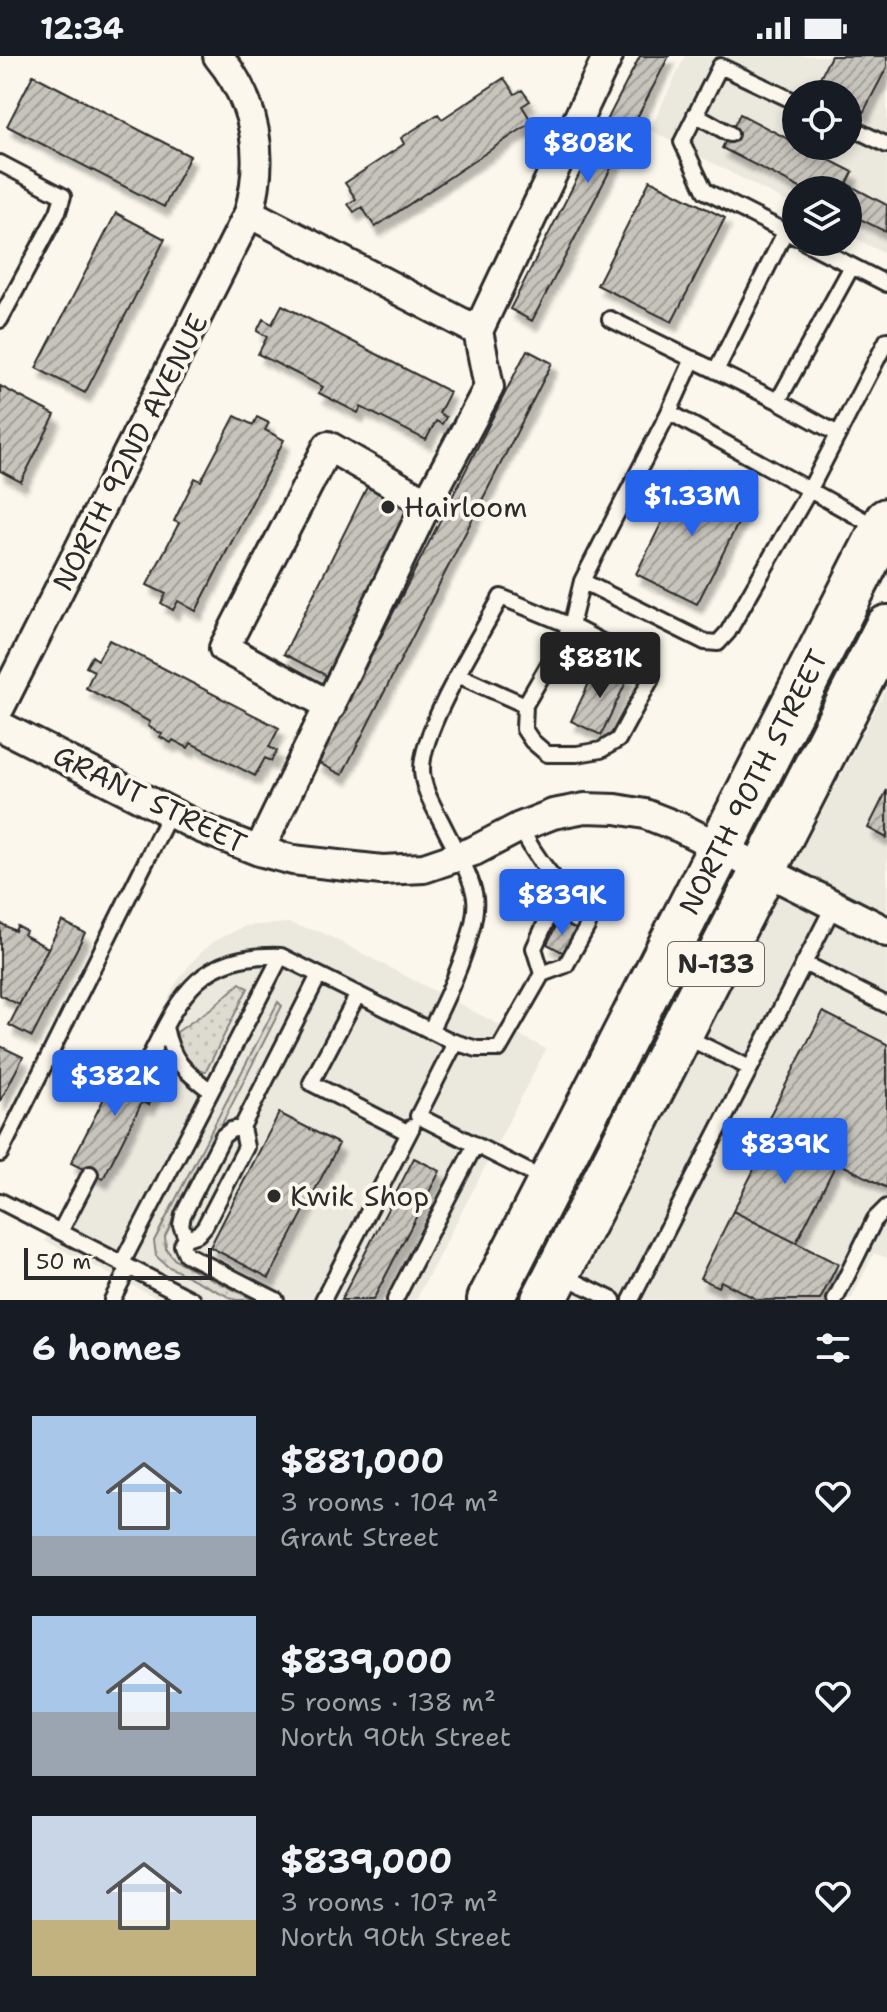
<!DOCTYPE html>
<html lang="en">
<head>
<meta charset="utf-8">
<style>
  body { margin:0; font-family:"Shantell Sans",sans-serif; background:#242831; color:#f1f3f6; height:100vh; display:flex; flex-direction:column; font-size:30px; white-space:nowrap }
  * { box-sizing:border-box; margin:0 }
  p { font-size:26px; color:#9ea1a6 }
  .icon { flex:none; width:44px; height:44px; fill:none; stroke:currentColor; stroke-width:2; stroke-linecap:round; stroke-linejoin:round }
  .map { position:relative; height:1244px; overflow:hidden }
  .details { display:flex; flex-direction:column; background:#171b24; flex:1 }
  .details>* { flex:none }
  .tools { position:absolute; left:782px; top:24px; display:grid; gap:16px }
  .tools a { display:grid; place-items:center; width:80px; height:80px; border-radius:50%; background:#171b24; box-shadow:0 4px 12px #0003; font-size:40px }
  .scale { position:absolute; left:24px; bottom:20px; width:188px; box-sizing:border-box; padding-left:8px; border:4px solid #2b2b2b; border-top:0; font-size:22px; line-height:28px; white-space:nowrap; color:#2b2b2b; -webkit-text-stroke:6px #fbf7ec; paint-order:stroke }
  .price { position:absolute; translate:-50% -68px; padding:0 18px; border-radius:8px; background:#2563eb; color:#fff; font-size:26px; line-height:52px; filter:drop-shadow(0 2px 4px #0008) }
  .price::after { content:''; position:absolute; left:50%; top:48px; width:24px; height:18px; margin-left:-12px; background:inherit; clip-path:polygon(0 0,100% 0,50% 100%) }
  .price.on { background:#222; color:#fff }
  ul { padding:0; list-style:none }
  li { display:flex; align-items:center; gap:24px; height:200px; padding:0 32px }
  li span { display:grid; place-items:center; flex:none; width:224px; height:160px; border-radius:0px; color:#555 }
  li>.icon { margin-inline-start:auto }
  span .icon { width:96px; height:96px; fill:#fffc; stroke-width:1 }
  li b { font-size:34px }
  h2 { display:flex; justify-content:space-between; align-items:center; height:96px; padding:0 32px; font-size:34px }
  .status { display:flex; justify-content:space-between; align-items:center; height:56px; padding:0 40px; background:#171b24; direction:ltr }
  .status svg { height:22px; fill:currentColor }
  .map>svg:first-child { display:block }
  .built { fill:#ebe8de; fill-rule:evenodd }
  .grass { fill:url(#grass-dots); stroke:#84827e; stroke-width:2 }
  .building { fill:url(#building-hatch); stroke:#2b2b2b; stroke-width:2; filter:url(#shadow) }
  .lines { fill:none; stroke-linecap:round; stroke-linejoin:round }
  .lane-casing { stroke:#2b2b2b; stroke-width:20 }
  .street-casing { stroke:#2b2b2b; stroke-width:34 }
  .primary-casing { stroke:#2b2b2b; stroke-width:50 }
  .lane { stroke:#fbf7ec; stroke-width:14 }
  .street { stroke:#fbf7ec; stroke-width:28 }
  .primary { stroke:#fbf7ec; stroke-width:44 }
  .poi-dot { fill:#2b2b2b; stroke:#fbf7ec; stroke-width:3 }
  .labels { text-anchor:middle; stroke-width:8; stroke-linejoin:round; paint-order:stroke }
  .shield { fill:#fbf7ec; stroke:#696865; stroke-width:2 }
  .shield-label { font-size:26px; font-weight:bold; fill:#2b2b2b }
  .street-label { font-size:28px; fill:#2b2b2b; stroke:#fbf7ec }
  .poi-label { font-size:28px; fill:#2b2b2b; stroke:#fbf7ec; text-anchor:start }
</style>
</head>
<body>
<div class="status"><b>12:34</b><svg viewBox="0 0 49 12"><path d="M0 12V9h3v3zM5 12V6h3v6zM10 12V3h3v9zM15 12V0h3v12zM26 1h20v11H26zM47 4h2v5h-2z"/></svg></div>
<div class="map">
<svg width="887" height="1244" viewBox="0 0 887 1244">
  <defs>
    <pattern id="grass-dots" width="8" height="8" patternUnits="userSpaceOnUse" patternTransform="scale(2)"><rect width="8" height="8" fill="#dddad0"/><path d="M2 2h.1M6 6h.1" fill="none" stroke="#bebbb3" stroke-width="1.8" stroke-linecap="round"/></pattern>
    <pattern id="building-hatch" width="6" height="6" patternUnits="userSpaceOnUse" patternTransform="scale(2)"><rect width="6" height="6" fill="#c7c4bc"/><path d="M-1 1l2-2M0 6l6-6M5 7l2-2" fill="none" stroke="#a29f99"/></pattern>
    <filter id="shadow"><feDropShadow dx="5" dy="9" stdDeviation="2" flood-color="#0004"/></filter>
  </defs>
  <rect width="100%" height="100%" fill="#fbf7ec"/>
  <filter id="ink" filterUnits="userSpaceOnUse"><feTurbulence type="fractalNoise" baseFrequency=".0125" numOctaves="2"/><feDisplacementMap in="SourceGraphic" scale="16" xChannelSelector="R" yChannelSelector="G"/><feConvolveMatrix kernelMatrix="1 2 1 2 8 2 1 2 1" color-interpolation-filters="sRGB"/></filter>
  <g filter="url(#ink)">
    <path class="built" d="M 685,0 L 887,0 L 887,199 L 848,178 L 848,134 L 796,134 L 796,151 L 650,74 ZM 796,38 L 848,38 L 848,90 L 796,90 Z
      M 887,631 L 887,1202 L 874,1197 L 851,1244 L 573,1244 L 746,901 Z
      M 288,867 L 321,876 L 546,993 L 416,1244 L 161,1244 L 45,1185 L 175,929 L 192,906 L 211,887 L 245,870 Z"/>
    <path class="grass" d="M 240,927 L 248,932 L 206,1015 L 202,1015 C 190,1007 175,992 177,976 L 213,951 Z
      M 278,946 L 282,950 L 165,1180 L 166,1193 L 175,1204 L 254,1244 L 235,1244 L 167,1210 L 156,1200 L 154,1185 Z"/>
    <path class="building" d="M 640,0 L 669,0 L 532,265 L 510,253 Z
      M 831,0 L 887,0 L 887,11 L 863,57 L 848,49 L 848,38 L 828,38 L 815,31 Z
      M 33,19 L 190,100 L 164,151 L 7,70 Z
      M 504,22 L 515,38 L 522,34 L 530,45 L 522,50 L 532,66 L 375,171 L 362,151 L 354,156 L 348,148 L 356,143 L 345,127 L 404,88 L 401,82 L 438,58 L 442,63 Z
      M 740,58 L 796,87 L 796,90 L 802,90 L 853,116 L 847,128 L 887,149 L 886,176 L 848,157 L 848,134 L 804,134 L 722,92 Z
      M 650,124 L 725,162 L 672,266 L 597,229 Z
      M 116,157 L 165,183 L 85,337 L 36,312 Z
      M 282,249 L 450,336 L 439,357 L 446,361 L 442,368 L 436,365 L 426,384 L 361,351 L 358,357 L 319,337 L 323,331 L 258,298 L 267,281 L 257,275 L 263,263 L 272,268 Z
      M 527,294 L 552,307 L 342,719 L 317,706 Z
      M 0,330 L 55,359 L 21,426 L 0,415 Z
      M 235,360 L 253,369 L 257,361 L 269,367 L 265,374 L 284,384 L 196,555 L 178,545 L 173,554 L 161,547 L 166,538 L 147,529 L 179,467 L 174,465 L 195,422 L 201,425 Z
      M 687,416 L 748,448 L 697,548 L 636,518 Z
      M 367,431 L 411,453 L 327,620 L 284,598 Z
      M 109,584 L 279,672 L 269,691 L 277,695 L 271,705 L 265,702 L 255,720 L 191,687 L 188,692 L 173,684 L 171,687 L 160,681 L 162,678 L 148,670 L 150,666 L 86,632 L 94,615 L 86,611 L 92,600 L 98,604 Z
      M 598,608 L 628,622 L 601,679 L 571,665 Z
      M 887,734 L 887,782 L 868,772 Z
      M 559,864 L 577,874 L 564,897 L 547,888 Z
      M 62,865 L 85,877 L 32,981 L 9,969 Z
      M 0,867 L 15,875 L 17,870 L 26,875 L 24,879 L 48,892 L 19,949 L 0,939 Z
      M 823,956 L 887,988 L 887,1132 L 765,1069 Z
      M 0,990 L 23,1001 L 0,1046 Z
      M 124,1003 L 162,1023 L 149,1049 L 142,1046 L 103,1123 L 71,1107 Z
      M 279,1057 L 339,1088 L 269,1222 L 210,1191 Z
      M 774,1074 L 837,1106 L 796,1187 L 733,1155 Z
      M 414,1102 L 440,1115 L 373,1244 L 341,1244 Z
      M 733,1155 L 838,1208 L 820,1244 L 758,1244 L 721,1225 L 718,1231 L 700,1222 Z"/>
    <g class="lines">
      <g class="lane-casing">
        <path id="lane" d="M 796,46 L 720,10 L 682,86 L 705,135 L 796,181
          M 695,58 L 730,78
          M 848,70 L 887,89
          M 0,107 L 63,140 L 58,156 L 0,264
          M 805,186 L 887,228
          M 610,263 L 778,345 L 838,378
          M 716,315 L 785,176
          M 778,345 L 852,210
          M 669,356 L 693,303
          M 582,525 L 705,586 L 718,587 L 728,576 L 810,433 L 887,284
          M 458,619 L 525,649 L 571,570 L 582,525 L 669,356 L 878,472
          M 520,771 C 536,803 559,831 586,854 L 588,869 L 566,909 L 542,918 L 534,892 L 552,853 L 568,839
          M 804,907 L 887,949
          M 358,938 L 311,1027 L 409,1077
          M 165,971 C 172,1005 184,1015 211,1035
          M 430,975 C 445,946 479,874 475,842 C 472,820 456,795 446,775 C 437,756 422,734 422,713 C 422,671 480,581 501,541 L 571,570 L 631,601 L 647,611 L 651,623 L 618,684 L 601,694 L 577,698 L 547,698 L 532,685 L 524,673 L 525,649
          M 684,980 L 750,1012
          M 451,985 L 477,993 L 499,993 L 542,918
          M 144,1012 C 178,945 194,897 281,900
          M 242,1071 L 231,1074 L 223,1080 L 183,1159 L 181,1169 L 186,1182 L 182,1189 L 186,1198 L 276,1244
          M 0,1098 L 170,757
          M 0,1145 L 193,1244
          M 60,1176 L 90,1118
          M 186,1182 L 198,1178 L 205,1170 L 246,1091 L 242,1071 L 319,919
          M 122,1207 L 281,900 L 455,987 L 418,1060 L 545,1124
          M 562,1219 L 613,1244
          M 112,1244 L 129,1211
          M 323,1244 L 412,1071
          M 395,1244 L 475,1089
          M 631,1244 L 834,849
          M 835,1244 L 875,1163 L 887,1151"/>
      </g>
      <g class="street-casing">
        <path id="street" d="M 249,157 L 478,275 L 608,0
          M 331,650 L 224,592 L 328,390 L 427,447
          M 0,651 L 249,157 C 265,100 256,46 218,0
          M 0,670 L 201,772 L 259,795 L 293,804 L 382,814 L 424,812 L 474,795 L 520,771 L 553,758 L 585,752 L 616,753 L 645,758 L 681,772 L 887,876
          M 259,795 L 427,447 L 489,331 L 478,275"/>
      </g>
      <g class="primary-casing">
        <path id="primary" d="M 490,1244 L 887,465
          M 544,1244 L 887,572"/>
      </g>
      <use href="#lane" class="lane"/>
      <use href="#street" class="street"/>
      <use href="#primary" class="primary"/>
    </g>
  </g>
  <g class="poi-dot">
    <circle cx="388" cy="451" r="8"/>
    <circle cx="274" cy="1140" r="8"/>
  </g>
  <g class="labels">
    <rect class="shield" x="668" y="886" width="96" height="44" rx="6"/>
    <g class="shield-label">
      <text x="716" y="917">N-133</text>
    </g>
    <g class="street-label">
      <text transform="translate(130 396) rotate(-63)" y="10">NORTH 92ND AVENUE</text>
      <text transform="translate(753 726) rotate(-63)" y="10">NORTH 90TH STREET</text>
      <text transform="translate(150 743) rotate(26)" y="10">GRANT STREET</text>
    </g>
    <g class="poi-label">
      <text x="404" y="461">Hairloom</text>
      <text x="290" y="1150">Kwik Shop</text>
    </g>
  </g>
</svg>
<div class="tools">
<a><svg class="icon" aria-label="locate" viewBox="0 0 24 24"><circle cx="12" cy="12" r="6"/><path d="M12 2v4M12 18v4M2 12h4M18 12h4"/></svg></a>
<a><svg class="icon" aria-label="layers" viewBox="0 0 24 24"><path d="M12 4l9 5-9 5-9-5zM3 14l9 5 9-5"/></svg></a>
</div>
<div class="scale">50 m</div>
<b class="price" style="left:588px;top:129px">$808K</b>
<b class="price" style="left:692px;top:482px">$1.33M</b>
<b class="price on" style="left:600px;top:644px">$881K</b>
<b class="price" style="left:562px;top:881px">$839K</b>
<b class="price" style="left:115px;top:1062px">$382K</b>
<b class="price" style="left:785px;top:1130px">$839K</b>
</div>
<section class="details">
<h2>6 homes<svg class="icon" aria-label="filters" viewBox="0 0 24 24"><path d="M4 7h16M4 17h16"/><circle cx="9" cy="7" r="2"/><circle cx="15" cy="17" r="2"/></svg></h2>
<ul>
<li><span style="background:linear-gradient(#a9c7e8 75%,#9aa5b1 0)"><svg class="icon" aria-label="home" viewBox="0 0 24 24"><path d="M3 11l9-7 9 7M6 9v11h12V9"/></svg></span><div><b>$881,000</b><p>3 rooms · 104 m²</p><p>Grant Street</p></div><svg class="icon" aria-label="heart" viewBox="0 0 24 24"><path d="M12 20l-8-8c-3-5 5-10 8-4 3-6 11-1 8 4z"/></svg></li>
<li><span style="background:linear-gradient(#a9c7e8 60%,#9aa5b1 0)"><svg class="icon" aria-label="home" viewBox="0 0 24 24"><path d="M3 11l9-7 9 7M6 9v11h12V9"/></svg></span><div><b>$839,000</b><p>5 rooms · 138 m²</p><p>North 90th Street</p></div><svg class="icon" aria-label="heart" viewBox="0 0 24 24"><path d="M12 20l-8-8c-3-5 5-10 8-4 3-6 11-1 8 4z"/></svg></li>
<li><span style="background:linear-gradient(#c9d6e8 65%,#c2b280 0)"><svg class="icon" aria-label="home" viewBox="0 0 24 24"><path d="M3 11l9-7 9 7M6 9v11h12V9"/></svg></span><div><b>$839,000</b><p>3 rooms · 107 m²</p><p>North 90th Street</p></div><svg class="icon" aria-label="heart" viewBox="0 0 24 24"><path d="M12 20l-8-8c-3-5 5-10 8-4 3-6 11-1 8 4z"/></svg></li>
</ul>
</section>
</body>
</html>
